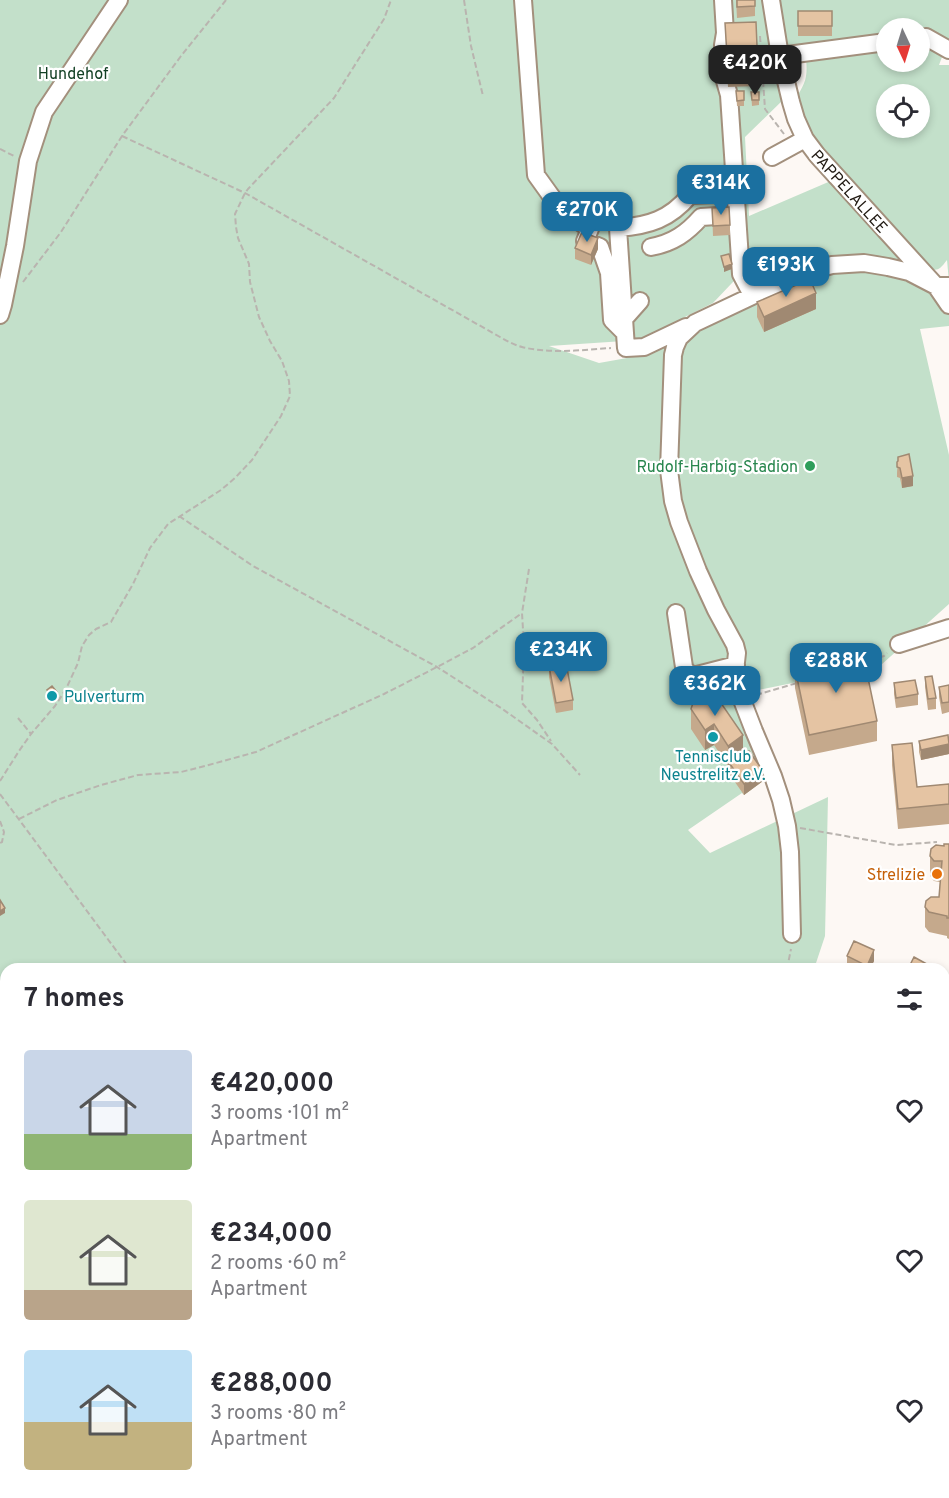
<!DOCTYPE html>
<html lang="en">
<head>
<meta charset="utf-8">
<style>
  body { margin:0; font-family:Overpass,sans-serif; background:#f2f2f3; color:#2b2b33; height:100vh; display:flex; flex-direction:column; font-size:22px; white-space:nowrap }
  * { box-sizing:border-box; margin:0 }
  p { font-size:20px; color:#7c7c81 }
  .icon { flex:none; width:33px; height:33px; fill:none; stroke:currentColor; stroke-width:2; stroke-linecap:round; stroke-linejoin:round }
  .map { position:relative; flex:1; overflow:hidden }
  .drawer { position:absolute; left:0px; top:963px; width:950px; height:536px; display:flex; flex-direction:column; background:#fff; border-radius:18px 18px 0 0; box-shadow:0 3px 9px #0003 }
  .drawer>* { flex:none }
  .needle { width:39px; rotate:176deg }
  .controls { position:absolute; left:876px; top:18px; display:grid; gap:12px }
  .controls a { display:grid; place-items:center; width:54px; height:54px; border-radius:50%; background:#fff; box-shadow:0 3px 9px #0003; font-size:30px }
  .price { position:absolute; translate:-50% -51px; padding:0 14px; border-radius:12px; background:#1b70a0; color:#fff; font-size:20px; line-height:39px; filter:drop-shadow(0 2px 3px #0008) }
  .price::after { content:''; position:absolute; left:50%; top:36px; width:18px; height:14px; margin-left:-9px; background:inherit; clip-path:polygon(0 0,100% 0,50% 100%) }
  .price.active { background:#222; color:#fff }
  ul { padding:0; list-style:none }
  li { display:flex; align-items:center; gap:18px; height:150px; padding:0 24px }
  li span { display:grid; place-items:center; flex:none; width:168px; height:120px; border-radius:6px; color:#555 }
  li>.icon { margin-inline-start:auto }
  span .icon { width:72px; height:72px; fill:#fffc; stroke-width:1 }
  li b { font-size:26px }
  h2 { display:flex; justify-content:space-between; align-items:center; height:72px; padding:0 24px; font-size:26px }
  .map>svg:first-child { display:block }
  .green { fill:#c3e0ca; fill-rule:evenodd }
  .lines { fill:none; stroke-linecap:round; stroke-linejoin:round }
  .minor-casing { stroke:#a3907d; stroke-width:20 }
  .path { stroke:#b9b4af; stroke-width:2; stroke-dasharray:6 3; stroke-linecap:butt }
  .minor { stroke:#fff; stroke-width:16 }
  .wall { fill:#c5a98c }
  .shaded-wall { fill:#a08972 }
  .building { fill:#e5c4a3; stroke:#a08972; stroke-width:1.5 }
  .leisure-dot { fill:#2e9e5b; stroke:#fff; stroke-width:2 }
  .culture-dot { fill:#0f9aa8; stroke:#fff; stroke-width:2 }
  .food-dot { fill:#e8710a; stroke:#fff; stroke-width:2 }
  .labels { text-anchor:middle; stroke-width:4.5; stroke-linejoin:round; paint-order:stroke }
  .park-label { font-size:16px; fill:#124024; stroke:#fff }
  .street-label { font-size:16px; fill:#201912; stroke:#fff }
  .leisure-label { font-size:16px; fill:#27864d; stroke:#fff; text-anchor:end }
  .culture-label { font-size:16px; fill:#0d838f; stroke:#fff; text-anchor:start }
  .food-label { font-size:16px; fill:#c56008; stroke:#fff; text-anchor:end }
</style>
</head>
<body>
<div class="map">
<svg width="949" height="1498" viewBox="0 0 949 1498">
  <rect width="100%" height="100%" fill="#fdf8f4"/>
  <path class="green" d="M 0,0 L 766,0 L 785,98 L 745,137 L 749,216 L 833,180 L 949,314 L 949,326 L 920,329 L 949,455 L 949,604 L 881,665 L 753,691 L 725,677 L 768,775 L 762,779 L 763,781 L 744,795 L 742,793 L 688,830 L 710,853 L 828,797 L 825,936 L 814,969 L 6,969 L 6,1492 L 428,1492 L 429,1498 L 0,1498 ZM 751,263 L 734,310 L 627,358 L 599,363 L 549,346 L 639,340 L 713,303 Z
    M 776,0 L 949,0 L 949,51 L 942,57 L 939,65 L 949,65 L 949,282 L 947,260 C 938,272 936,272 922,265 L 819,145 L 803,121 L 795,99 C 805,84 808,78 806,59 L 886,45 L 886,62 L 920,62 L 920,28 L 886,28 L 886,39 L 786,49 ZM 886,94 L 920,94 L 920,128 L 886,128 Z
    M 581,1492 L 582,1498 L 449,1498 L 447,1493 Z
    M 733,1492 L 811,1493 L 819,1498 L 725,1498 Z"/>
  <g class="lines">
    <g class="minor-casing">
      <path id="minor" d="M 523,0 L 536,175 L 559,207 L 590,229 L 585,241 L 600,247 L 609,273 L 612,320 L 625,333
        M 723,0 L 725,33 L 723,45 L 725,81 L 729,95 L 741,274 L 752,295
        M 771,0 L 780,56 L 791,102 L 796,119 L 805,139 L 817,155 L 936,286 L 949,305
        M 920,38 L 926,37 L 949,50
        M 780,56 L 886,42
        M 772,157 L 805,139
        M 651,247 C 673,243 687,233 701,217 L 733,215
        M 0,315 L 3,305 L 15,246 L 28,161 L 44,112 L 119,0
        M 624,319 L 640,301
        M 686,327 L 644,347 L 626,348 L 618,228 C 649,226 670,219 690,195 L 714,194
        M 676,613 L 684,667 C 687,673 690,675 697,675 L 736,665
        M 899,644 L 949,628
        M 792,934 L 790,852 L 787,826 L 781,800 L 773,776 L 754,731 L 737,687 L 735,671 L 737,653 L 735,645 L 716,610 L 698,571 L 679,522 L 673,501 L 669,470 L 673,355 L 675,347 L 679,338 L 695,323 L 769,288 L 817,269 L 832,265 L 864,263 L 888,267 L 909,272 L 936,286 L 949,286
        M 944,1273 L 949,1263
        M 944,1299 L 949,1294
        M 944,1444 L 949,1448
        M 820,1492 L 828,1498
        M 715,1498 L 722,1492"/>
    </g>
    <path class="path" d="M 464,0 L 471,46 L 483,96
      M 760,36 L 765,109 L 784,134
      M 122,136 L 245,193 L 500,337 C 507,341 514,345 522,347 C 550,354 582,350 611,348
      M 0,149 L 14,156
      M 23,282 L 61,232 L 122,136 L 181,56 L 226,0
      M 179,516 L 253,566 L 437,667 L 501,708 L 552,744 L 580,775
      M 529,569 L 522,613 L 524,646 L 522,703 L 537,720 L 551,741
      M 862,663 L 884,656 L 887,653
      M 756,695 L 797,683
      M 18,718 L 31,734
      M 0,781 L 19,751 L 31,734 L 55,706 L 66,689 L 78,663 L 82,646 L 89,635 L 96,629 L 111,622 L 133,584 L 150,548 L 168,524 L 221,490 L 235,478 L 252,460 L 281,416 L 290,396 L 289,381 L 282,361 L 270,341 L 259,317 L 250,282 L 249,264 L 238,238 L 236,227 L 235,214 L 245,193 L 248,189 L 334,98 L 384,19 L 391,0
      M 0,794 L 130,969
      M 19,819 L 57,800 L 101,785 L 138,775 L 181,772 L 205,766 L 256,752 L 384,694 L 437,667 L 473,648 L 522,613
      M 0,821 L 4,832 L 2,842 L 0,843
      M 800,828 L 896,845 L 937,842
      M 787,969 L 791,949
      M 444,1492 L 446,1498
      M 591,1492 L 595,1498
      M 786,1492 L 793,1498
      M 90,1498 L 112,1495 L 157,1494 L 244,1498
      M 319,1498 L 329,1492
      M 373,1498 L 374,1492
      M 527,1498 L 532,1492
      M 777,1498 L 784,1492"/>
    <use href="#minor" class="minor"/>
  </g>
  <path class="wall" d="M 736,0 L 755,0 L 755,16 L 737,18 Z
    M 798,11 L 832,11 L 832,36 L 798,36 Z
    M 725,23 L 758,70 L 758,86 L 728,87 Z
    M 736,91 L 744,91 L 744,106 L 737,106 Z
    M 751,92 L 759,92 L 759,105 L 752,106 Z
    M 712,208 L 730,225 L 730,235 L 713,236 Z
    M 575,248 L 598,249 L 591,265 L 575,259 Z
    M 757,302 L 816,309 L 764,332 L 757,317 Z
    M 898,457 L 913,486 L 902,488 L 900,478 L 897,477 L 897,473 Z
    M 549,666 L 573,700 L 573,710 L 556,713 L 549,677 Z
    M 795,668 L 877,721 L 877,741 L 809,755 L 795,688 Z
    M 925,677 L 936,698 L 936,709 L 928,710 L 925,687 Z
    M 894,683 L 918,694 L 918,705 L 896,708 L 894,694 Z
    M 949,685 L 949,712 L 942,714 L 939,697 L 939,687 Z
    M 47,690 L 57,697 L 51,701 L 47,695 Z
    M 695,697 L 743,755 L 763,781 L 744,795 L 730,775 L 730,765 L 728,766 L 714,745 L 705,750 L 691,729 L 691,709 Z
    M 919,741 L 949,741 L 949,754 L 921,760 L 919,752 Z
    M 892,745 L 917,787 L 949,784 L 949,824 L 898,829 L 892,765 Z
    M 949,844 L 949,939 L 947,938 L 947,936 L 929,932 L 925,927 L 925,907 L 939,897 L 940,882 L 934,881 L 930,876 L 930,856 L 944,846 Z
    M 847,956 L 874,961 L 870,969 L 853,969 L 847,966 Z
    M 949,1322 L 949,1367 L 947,1369 L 944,1367 L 944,1330 Z
    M 944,1385 L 949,1387 L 949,1428 L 944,1424 Z
    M 949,1469 L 949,1495 L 947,1498 L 874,1498 L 866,1492 L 944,1492 Z
    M 609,1492 L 657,1492 L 662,1498 L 611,1498 L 611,1496 Z"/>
  <path class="shaded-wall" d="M 598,238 L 598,249 L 591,265 L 591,255 Z
    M 732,264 L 732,269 L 724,272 L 724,267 Z
    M 816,293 L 816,309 L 764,332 L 764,317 Z
    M 913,476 L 913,486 L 902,488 L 902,478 Z
    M 57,692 L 57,697 L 51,701 L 51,696 Z
    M 714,724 L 714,745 L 705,750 L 705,730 Z
    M 743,735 L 743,756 L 728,766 L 728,746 Z
    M 949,744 L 949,754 L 921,760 L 921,750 Z
    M 763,771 L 763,781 L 744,795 L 744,784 Z
    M 5,908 L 5,913 L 0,916 L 0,911 Z
    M 874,950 L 874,961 L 870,969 L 867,969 L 867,966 Z
    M 949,1357 L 949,1367 L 947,1369 L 947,1359 Z
    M 949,1479 L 949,1495 L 947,1498 L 941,1498 L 941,1492 L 944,1492 L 944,1487 Z
    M 622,1492 L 628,1492 L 628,1498 L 621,1498 Z
    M 937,1492 L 940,1492 L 940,1498 L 934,1498 Z"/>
  <path class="building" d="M 737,0 L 755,0 L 755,6 L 737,7 Z
    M 798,11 L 832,11 L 832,26 L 798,26 Z
    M 756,22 L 758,70 L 728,72 L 725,23 Z
    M 736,91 L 744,91 L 744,100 L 737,101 Z
    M 751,92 L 759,92 L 759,100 L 752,100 Z
    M 729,207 L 730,225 L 713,226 L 712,208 Z
    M 582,232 L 598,238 L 591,255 L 575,248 Z
    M 729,254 L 732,264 L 724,267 L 721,256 Z
    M 810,279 L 816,293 L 764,317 L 757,302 Z
    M 909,454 L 913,476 L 902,478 L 900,468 L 897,467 L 897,462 L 898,461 L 898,457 Z
    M 863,654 L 877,721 L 809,735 L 795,668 Z
    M 566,663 L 573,700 L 556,703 L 549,666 Z
    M 932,676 L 936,698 L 928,699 L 925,677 Z
    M 915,680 L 918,694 L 896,698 L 894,683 Z
    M 949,685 L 949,702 L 942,703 L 939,687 Z
    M 52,686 L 57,692 L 51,696 L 47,690 Z
    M 712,690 L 743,735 L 728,746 L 714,724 L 705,730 L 691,709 L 695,697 L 702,692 L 705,695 Z
    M 948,735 L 949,744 L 921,750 L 919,741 Z
    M 912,743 L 917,787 L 949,784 L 949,804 L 898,809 L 892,745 Z
    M 749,751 L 763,771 L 744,784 L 730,764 Z
    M 944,844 L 949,844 L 949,918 L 947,918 L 947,916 L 929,912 L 925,907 L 926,901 L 931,897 L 939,897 L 942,861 L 934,861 L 930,856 L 931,849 L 936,845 L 944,846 Z
    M 0,900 L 5,908 L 0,911 Z
    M 854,941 L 874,950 L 867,966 L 847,956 Z
    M 914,957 L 934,968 L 933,969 L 908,969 Z
    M 949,1322 L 949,1357 L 947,1359 L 944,1357 L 944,1330 Z
    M 945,1384 L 949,1387 L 949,1413 L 944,1409 L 944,1385 Z
    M 944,1465 L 949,1469 L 949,1479 L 944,1487 Z
    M 631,1492 L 657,1492 L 662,1498 L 635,1498 Z
    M 887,1492 L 937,1492 L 934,1498 L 883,1498 Z"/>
  <circle class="leisure-dot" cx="810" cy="466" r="6"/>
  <g class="culture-dot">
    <circle cx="52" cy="696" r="6"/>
    <circle cx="713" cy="737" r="6"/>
  </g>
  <circle class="food-dot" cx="937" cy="874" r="6"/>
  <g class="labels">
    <g class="park-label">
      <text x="73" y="79">Hundehof</text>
    </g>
    <g class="street-label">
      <text transform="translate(850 191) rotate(48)" y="6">PAPPELALLEE</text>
    </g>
    <g class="leisure-label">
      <text x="798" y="472">Rudolf-Harbig-Stadion</text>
    </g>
    <g class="culture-label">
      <text x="64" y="702">Pulverturm</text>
      <text x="713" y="762" text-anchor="middle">Tennisclub<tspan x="713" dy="18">Neustrelitz e.V.</tspan></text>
    </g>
    <g class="food-label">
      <text x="925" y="880">Strelizie</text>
    </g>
  </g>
</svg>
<div class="controls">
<a><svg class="needle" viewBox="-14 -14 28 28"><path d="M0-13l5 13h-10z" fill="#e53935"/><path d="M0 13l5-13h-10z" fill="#7c7c81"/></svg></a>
<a><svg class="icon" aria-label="locate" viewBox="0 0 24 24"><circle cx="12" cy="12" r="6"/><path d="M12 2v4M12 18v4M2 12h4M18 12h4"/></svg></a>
</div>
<b class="price active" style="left:755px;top:96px">€420K</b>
<b class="price" style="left:721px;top:216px">€314K</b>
<b class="price" style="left:587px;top:243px">€270K</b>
<b class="price" style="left:786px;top:298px">€193K</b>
<b class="price" style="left:561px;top:683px">€234K</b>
<b class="price" style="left:836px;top:694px">€288K</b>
<b class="price" style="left:715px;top:717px">€362K</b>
<section class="drawer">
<h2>7 homes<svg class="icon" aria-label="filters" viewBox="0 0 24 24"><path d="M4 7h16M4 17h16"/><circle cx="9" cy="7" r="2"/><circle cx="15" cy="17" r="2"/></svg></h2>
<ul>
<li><span style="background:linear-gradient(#c9d6e8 70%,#8fb573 0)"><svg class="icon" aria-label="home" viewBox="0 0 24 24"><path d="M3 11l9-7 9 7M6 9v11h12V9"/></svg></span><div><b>€420,000</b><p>3 rooms · 101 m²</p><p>Apartment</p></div><svg class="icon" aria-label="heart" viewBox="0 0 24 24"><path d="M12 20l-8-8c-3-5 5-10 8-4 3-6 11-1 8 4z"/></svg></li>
<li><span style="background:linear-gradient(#dfe7d0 75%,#b9a48a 0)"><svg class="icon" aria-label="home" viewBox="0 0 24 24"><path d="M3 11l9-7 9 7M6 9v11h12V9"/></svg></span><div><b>€234,000</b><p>2 rooms · 60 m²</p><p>Apartment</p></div><svg class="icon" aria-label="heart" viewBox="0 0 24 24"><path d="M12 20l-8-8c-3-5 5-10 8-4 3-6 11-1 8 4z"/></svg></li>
<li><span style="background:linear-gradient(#bfe0f5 60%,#c2b280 0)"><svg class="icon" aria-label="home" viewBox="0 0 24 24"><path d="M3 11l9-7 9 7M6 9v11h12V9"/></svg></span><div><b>€288,000</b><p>3 rooms · 80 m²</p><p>Apartment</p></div><svg class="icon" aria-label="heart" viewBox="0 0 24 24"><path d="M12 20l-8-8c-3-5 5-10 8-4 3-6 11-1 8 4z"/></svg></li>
</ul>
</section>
</div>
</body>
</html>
